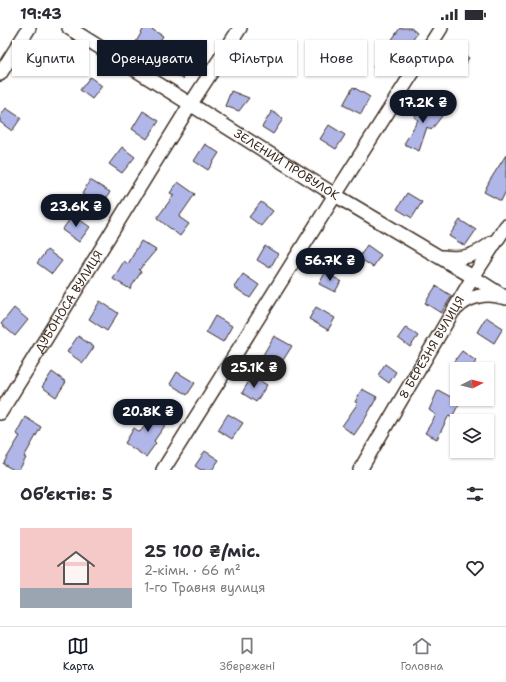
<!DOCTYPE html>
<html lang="uk">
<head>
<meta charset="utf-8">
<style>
  body { margin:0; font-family:"Shantell Sans",sans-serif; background:#f7f7f7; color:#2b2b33; height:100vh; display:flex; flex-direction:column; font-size:15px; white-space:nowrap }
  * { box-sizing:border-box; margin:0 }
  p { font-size:13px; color:#7c7c81 }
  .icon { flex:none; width:22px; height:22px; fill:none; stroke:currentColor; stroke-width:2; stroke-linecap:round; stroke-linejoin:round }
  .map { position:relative; height:442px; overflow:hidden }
  .drawer { display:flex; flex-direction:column; background:#fff; flex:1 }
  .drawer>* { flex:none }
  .top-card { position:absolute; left:12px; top:12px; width:482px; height:36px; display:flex; gap:8px }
  .needle { width:26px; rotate:84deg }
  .buttons { position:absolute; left:450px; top:334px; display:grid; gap:8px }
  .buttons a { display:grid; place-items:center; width:44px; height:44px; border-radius:0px; background:#fff; box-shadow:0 1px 3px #0004; font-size:20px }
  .price { position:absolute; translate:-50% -34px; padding:0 9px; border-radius:14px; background:#111827; color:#fff; font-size:13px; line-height:26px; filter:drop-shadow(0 1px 2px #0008) }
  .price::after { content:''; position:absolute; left:50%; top:24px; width:12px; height:9px; margin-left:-6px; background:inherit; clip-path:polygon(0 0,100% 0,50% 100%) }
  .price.selected { background:#222; color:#fff }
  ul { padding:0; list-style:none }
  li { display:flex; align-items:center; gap:12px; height:100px; padding:0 20px }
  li+li { border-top:1px solid #e1e1e2 }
  li span { display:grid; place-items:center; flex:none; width:112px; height:80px; border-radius:0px; color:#555 }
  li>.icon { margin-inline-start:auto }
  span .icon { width:48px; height:48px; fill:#fffc; stroke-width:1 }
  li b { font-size:17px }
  h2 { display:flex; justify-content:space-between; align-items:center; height:48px; padding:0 20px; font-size:17px }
  .tag { padding:0 14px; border-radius:0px; background:#fff; box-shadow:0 1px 3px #0004; font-size:14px; line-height:36px }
  .tag.selected { background:#111827; color:#fff }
  .status { display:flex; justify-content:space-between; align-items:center; height:28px; padding:0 20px; background:#fff; direction:ltr }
  .status svg { height:11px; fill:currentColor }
  .tabs { display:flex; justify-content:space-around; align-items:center; height:56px; border-top:1px solid #e1e1e2; background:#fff; font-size:11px; color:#7c7c81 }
  .tabs a { display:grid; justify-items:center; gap:2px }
  .tabs .selected { color:#111827 }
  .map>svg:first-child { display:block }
  .building { fill:#b0b7e8; stroke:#3b2a1e }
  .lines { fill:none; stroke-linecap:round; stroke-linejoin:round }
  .minor-casing { stroke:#3b2a1e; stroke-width:16 }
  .minor { stroke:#fff; stroke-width:13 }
  .labels { text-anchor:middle; stroke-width:4; stroke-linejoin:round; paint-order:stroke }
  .street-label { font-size:12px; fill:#3b2a1e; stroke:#fff }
</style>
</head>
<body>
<div class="status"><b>19:43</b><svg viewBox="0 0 49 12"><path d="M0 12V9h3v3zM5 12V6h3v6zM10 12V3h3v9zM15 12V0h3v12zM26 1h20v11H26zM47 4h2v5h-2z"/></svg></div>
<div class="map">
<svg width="506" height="442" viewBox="0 0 506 442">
  <rect width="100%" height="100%" fill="#fff"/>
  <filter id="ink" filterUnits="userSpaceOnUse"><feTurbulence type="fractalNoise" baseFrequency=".025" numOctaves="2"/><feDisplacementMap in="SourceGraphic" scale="8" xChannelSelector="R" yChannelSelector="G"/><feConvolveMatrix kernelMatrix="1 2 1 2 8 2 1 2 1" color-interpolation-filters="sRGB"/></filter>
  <g filter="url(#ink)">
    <path class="building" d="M 144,0 L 150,0 L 163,8 L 148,31 L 132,21 Z
      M 400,0 L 411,0 L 417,5 L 405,21 L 403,19 L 385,47 L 373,39 Z
      M 45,19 L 60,29 L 49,45 L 34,35 Z
      M 254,19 L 269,29 L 258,44 L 244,34 Z
      M 454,20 L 469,30 L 460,43 L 445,33 Z
      M 180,29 L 192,36 L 183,51 L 171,43 Z
      M 90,49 L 102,58 L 92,71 L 80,62 Z
      M 353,59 L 370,69 L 361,86 L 343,77 Z
      M 231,63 L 249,70 L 239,83 L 225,78 Z
      M 433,68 L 437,70 L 433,82 L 442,88 L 431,102 L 427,99 L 419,123 L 404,116 L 418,92 L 414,89 L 425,75 L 427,77 Z
      M 6,80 L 21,90 L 12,103 L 0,94 L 0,89 Z
      M 143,83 L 159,93 L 147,111 L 132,101 Z
      M 272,83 L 283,91 L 273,106 L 262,99 Z
      M 329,97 L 345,107 L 336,121 L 320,111 Z
      M 205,116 L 219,125 L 208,142 L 194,133 Z
      M 122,119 L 135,129 L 122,145 L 109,136 Z
      M 506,127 L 506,163 L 501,173 L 484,164 L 490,152 Z
      M 90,152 L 110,164 L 102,178 L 82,166 Z
      M 178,154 L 195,166 L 179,189 L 189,196 L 180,208 L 157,190 L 174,167 L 170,165 Z
      M 407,165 L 422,174 L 412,190 L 397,181 Z
      M 261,174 L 273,183 L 261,198 L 249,189 Z
      M 73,187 L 90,199 L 79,214 L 62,202 Z
      M 460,192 L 476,202 L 465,218 L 449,208 Z
      M 141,213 L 156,222 L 139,242 L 141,244 L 130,261 L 113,251 L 124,233 L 128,236 Z
      M 367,217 L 381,227 L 373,239 L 359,230 Z
      M 265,218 L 278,226 L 270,240 L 257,232 Z
      M 47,222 L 62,233 L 52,246 L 37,235 Z
      M 325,245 L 341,253 L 335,264 L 319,256 Z
      M 243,246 L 259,257 L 250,270 L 234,259 Z
      M 436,258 L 452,268 L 441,285 L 425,275 Z
      M 100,273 L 118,285 L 107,303 L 89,291 Z
      M 316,279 L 335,290 L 328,302 L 309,291 Z
      M 14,280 L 28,292 L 15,308 L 1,296 Z
      M 215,288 L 232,298 L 223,314 L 206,304 Z
      M 486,289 L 503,300 L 494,315 L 477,304 Z
      M 406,299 L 418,308 L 410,319 L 398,310 Z
      M 78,308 L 94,319 L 83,335 L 67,324 Z
      M 274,308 L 292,318 L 280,337 L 263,327 Z
      M 462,323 L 476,333 L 471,341 L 460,341 L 452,336 Z
      M 385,336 L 396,344 L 389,355 L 378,347 Z
      M 52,344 L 66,354 L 56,369 L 42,359 Z
      M 177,344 L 195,355 L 187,367 L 170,356 Z
      M 252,348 L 267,357 L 256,374 L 242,365 Z
      M 362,361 L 377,369 L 365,391 L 354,407 L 342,398 L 358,375 L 355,374 Z
      M 438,362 L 460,374 L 452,389 L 449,387 L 437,411 L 425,405 L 436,387 L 429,382 Z
      M 158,380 L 171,389 L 154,413 L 156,415 L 146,429 L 125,415 L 134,400 L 140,404 Z
      M 228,386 L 243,395 L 232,411 L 218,402 Z
      M 25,389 L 41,399 L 24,429 L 26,430 L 19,442 L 14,442 L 3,436 L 20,408 L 16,406 Z
      M 205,423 L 219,432 L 212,442 L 201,442 L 195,438 Z"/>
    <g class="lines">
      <g class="minor-casing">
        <g id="minor">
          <path id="s1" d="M 69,0 L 335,167 L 473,249 L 506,270"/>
          <path d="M 0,46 L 29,0"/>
          <path d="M 443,229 C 465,232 476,227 493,214"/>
          <path d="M 457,280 C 468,269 486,264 501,269"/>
          <path id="s2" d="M 0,385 L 190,77 L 240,0"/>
          <path d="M 163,442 L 335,167 L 441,0"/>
          <path id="s3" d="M 360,442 L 473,249 L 506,198"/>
        </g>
      </g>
      <use href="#minor" class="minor"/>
    </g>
  </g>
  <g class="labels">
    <g class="street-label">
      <text dy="4" stroke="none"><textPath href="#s1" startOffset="257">ЗЕЛЕНИЙ ПРОВУЛОК</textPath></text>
      <text dy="4" stroke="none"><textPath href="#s2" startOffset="131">ДУБОНОСА ВУЛИЦЯ</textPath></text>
      <text dy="4" stroke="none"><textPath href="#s3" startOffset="142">8 БЕРЕЗНЯ ВУЛИЦЯ</textPath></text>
    </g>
  </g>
</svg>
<div class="buttons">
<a><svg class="needle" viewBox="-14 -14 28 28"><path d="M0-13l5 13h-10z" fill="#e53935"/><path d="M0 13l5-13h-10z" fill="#7c7c81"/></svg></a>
<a><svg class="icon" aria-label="layers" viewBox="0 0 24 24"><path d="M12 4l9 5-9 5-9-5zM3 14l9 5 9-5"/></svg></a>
</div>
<b class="price" style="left:423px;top:96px">17.2K ₴</b>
<b class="price" style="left:76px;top:200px">23.6K ₴</b>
<b class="price" style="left:330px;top:254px">56.7K ₴</b>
<b class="price selected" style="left:254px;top:361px">25.1K ₴</b>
<b class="price" style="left:148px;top:405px">20.8K ₴</b>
<div class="top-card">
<a class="tag">Купити</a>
<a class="tag selected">Орендувати</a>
<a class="tag">Фільтри</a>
<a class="tag">Нове</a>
<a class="tag">Квартира</a>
</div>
</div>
<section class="drawer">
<h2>Об’єктів: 5<svg class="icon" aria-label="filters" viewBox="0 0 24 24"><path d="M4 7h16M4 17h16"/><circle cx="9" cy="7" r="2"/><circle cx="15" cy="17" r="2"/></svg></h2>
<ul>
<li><span style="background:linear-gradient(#f6c9c9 75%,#9aa5b1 0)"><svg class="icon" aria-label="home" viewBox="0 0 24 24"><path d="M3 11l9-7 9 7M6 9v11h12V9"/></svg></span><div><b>25 100 ₴/міс.</b><p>2-кімн. · 66 m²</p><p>1-го Травня вулиця</p></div><svg class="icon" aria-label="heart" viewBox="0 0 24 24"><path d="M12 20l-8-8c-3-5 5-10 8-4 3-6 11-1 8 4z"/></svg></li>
</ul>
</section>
<nav class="tabs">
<a class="selected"><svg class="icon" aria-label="map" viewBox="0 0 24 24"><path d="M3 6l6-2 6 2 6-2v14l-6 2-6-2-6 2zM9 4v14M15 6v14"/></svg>Карта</a>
<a><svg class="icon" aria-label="saved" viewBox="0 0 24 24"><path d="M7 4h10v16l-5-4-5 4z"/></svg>Збережені</a>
<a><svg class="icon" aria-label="home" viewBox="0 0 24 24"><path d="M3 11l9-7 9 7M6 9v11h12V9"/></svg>Головна</a>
</nav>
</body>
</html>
